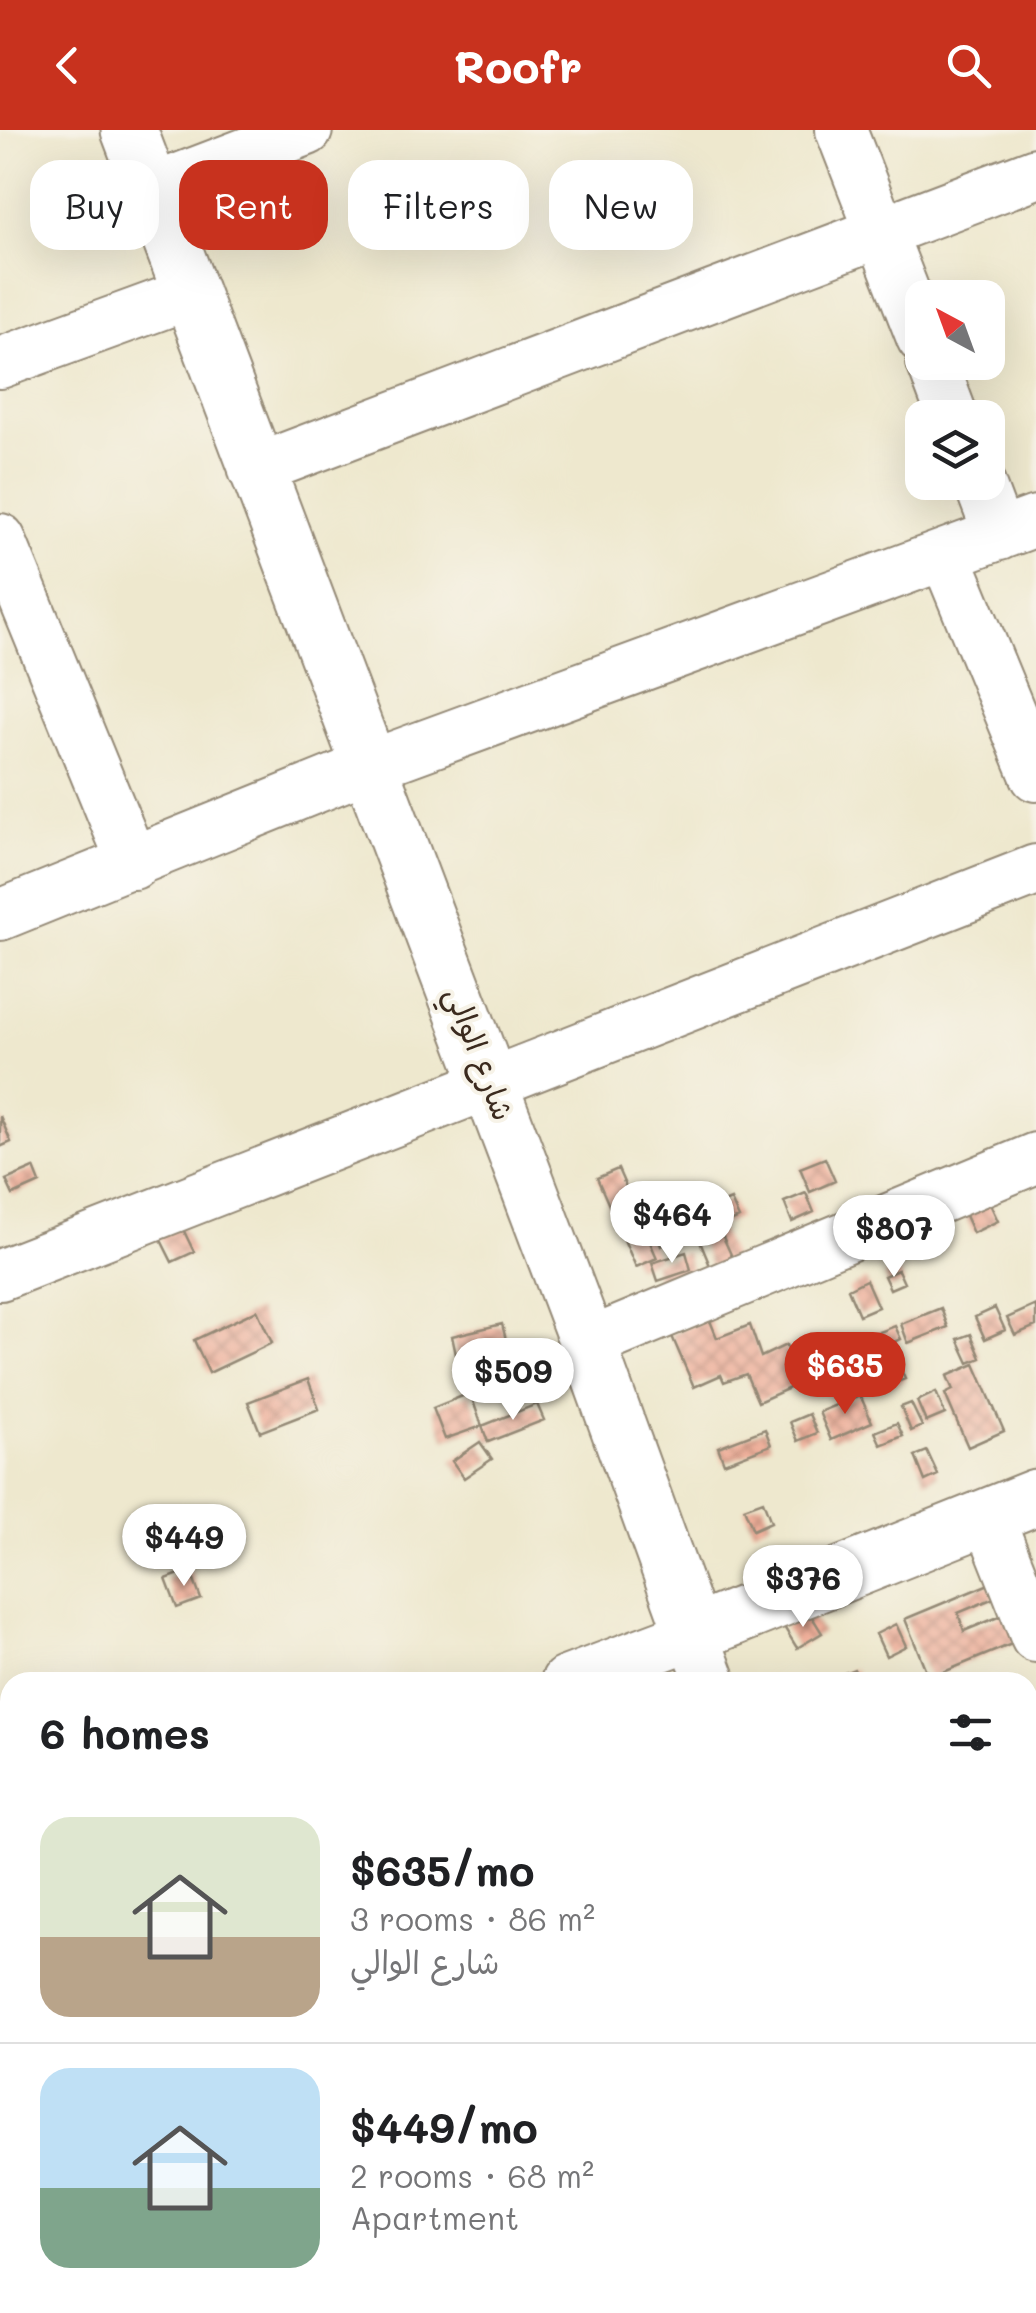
<!DOCTYPE html>
<html lang="en">
<head>
<meta charset="utf-8">
<style>
  body { margin:0; font-family:Mali,"Playpen Sans Arabic",sans-serif; background:#f2f2f2; color:#202124; height:100vh; display:flex; flex-direction:column; font-size:38px; white-space:nowrap }
  * { box-sizing:border-box; margin:0 }
  p { font-size:32px; color:#757577 }
  .icon { flex:none; width:55px; height:55px; fill:none; stroke:currentColor; stroke-width:2; stroke-linecap:round; stroke-linejoin:round }
  .map { position:relative; flex:1; overflow:hidden }
  .details { position:absolute; left:0px; top:1542px; width:1038px; height:642px; display:flex; flex-direction:column; background:#fff; border-radius:30px 30px 0 0; box-shadow:0 10px 40px #0002 }
  .details>* { flex:none }
  .hud { position:absolute; left:30px; top:30px; width:978px; height:90px; display:flex; gap:20px }
  .needle { width:65px; rotate:319deg }
  .buttons { position:absolute; left:905px; top:150px; display:grid; gap:20px }
  .buttons a { display:grid; place-items:center; width:100px; height:100px; border-radius:20px; background:#fff; box-shadow:0 10px 40px #0002; font-size:50px }
  .price { position:absolute; translate:-50% -85px; padding:0 22px; border-radius:35px; background:#fff; color:#222; font-size:32px; line-height:65px; filter:drop-shadow(0 2px 5px #0008) }
  .price::after { content:''; position:absolute; left:50%; top:60px; width:30px; height:22px; margin-left:-15px; background:inherit; clip-path:polygon(0 0,100% 0,50% 100%) }
  .price.active { background:#c8321e; color:#fff }
  ul { padding:0; list-style:none }
  li { display:flex; align-items:center; gap:30px; height:250px; padding:0 40px }
  li+li { border-top:2px solid #e0e0e0 }
  li span { display:grid; place-items:center; flex:none; width:280px; height:200px; border-radius:30px; color:#555 }
  li>.icon { margin-inline-start:auto }
  span .icon { width:120px; height:120px; fill:#fffc; stroke-width:1 }
  li b { font-size:42px }
  h2 { display:flex; justify-content:space-between; align-items:center; height:120px; padding:0 40px; font-size:42px }
  .chip { padding:0 35px; border-radius:30px; background:#fff; box-shadow:0 10px 40px #0002; font-size:35px; line-height:90px }
  .chip.active { background:#c8321e; color:#fff }
  header { display:flex; justify-content:space-between; align-items:center; height:130px; padding:0 40px; background:#c8321e; color:#fff; font-size:45px; font-weight:700 }
  .map>svg:first-child { display:block }
  .building { fill:url(#building-cross-hatch) }
  .lines { fill:none; stroke-linecap:round; stroke-linejoin:round }
  .minor-casing { stroke:#948976; stroke-width:54 }
  .major-casing { stroke:#948976; stroke-width:59 }
  .minor { stroke:#fff; stroke-width:50 }
  .major { stroke:#fff; stroke-width:55 }
  .labels { text-anchor:middle; stroke-width:8; stroke-linejoin:round; paint-order:stroke }
  .street-label { font-size:30px; fill:#3b2a1e; stroke:#f7f3e8 }
</style>
</head>
<body>
<header><svg class="icon" aria-label="back" viewBox="0 0 24 24"><path d="M15 5l-7 7 7 7"/></svg>Roofr<svg class="icon" aria-label="search" viewBox="0 0 24 24"><circle cx="10" cy="10" r="6"/><path d="M15 15l6 6"/></svg></header>
<div class="map">
<svg width="1036" height="2183" viewBox="0 0 1036 2183">
  <defs>
    <pattern id="building-cross-hatch" width="8" height="8" patternUnits="userSpaceOnUse" patternTransform="scale(2.5)"><rect width="8" height="8" fill="#eeaf9a"/><path d="M0 0l8 8M0 8l8-8" fill="none" stroke="#c28f7d"/></pattern>
  </defs>
  <rect width="100%" height="100%" fill="#f7f3e8"/>
  <filter id="ink" filterUnits="userSpaceOnUse"><feTurbulence type="fractalNoise" baseFrequency=".01" numOctaves="2"/><feDisplacementMap in="SourceGraphic" scale="20" xChannelSelector="R" yChannelSelector="G"/><feConvolveMatrix kernelMatrix="1 2 1 2 8 2 1 2 1" color-interpolation-filters="sRGB"/></filter>
  <filter id="wash" filterUnits="userSpaceOnUse"><feTurbulence type="fractalNoise" baseFrequency=".0048" numOctaves="4" result="noise"/><feDisplacementMap in="SourceGraphic" scale="40" xChannelSelector="R" yChannelSelector="G"/><feGaussianBlur stdDeviation="2.25" result="paint"/><feColorMatrix in="noise" values="0 0 0 0 0 0 0 0 0 0 0 0 0 0 0 0 0 1.4 0 .05"/><feComposite in="paint" operator="in"/></filter>
  <g filter="url(#wash)">
    <rect width="100%" height="100%" fill="#eee8ce"/>
    <g id="blocks">
      <path class="building" d="M 0,986 L 11,1012 L 0,1017 Z
        M 825,1028 L 835,1051 L 810,1062 L 800,1038 Z
        M 34,1038 L 40,1053 L 13,1065 L 6,1050 Z
        M 618,1039 L 657,1128 L 636,1137 L 597,1048 Z
        M 981,1055 L 998,1091 L 973,1103 L 956,1066 Z
        M 806,1063 L 814,1082 L 792,1092 L 784,1072 Z
        M 731,1070 L 739,1088 L 725,1094 L 717,1076 Z
        M 667,1077 L 680,1107 L 661,1116 L 648,1085 Z
        M 181,1095 L 194,1122 L 172,1132 L 159,1106 Z
        M 719,1098 L 733,1129 L 711,1138 L 698,1107 Z
        M 686,1122 L 691,1140 L 658,1151 L 652,1133 Z
        M 898,1140 L 904,1153 L 890,1159 L 884,1146 Z
        M 866,1150 L 878,1177 L 859,1185 L 848,1159 Z
        M 1036,1175 L 1036,1196 L 1015,1205 L 1007,1188 Z
        M 941,1178 L 948,1197 L 908,1213 L 901,1194 Z
        M 995,1178 L 1005,1200 L 985,1209 L 975,1187 Z
        M 257,1180 L 272,1213 L 209,1243 L 194,1210 Z
        M 709,1188 L 717,1208 L 750,1195 L 761,1227 L 786,1215 L 803,1252 L 758,1272 L 746,1244 L 724,1252 L 721,1245 L 694,1257 L 671,1204 Z
        M 502,1194 L 509,1222 L 458,1234 L 452,1206 Z
        M 895,1196 L 901,1209 L 873,1221 L 867,1207 Z
        M 971,1204 L 981,1228 L 969,1233 L 958,1209 Z
        M 975,1234 L 1004,1301 L 968,1317 L 945,1264 L 953,1260 L 947,1246 Z
        M 899,1235 L 905,1249 L 887,1256 L 881,1243 Z
        M 308,1249 L 319,1279 L 260,1302 L 248,1272 Z
        M 936,1262 L 945,1284 L 926,1292 L 917,1271 Z
        M 470,1263 L 482,1296 L 445,1309 L 433,1278 Z
        M 860,1265 L 872,1292 L 831,1310 L 819,1282 Z
        M 911,1273 L 922,1296 L 911,1301 L 901,1277 Z
        M 537,1274 L 544,1290 L 488,1312 L 482,1296 Z
        M 809,1284 L 817,1303 L 798,1311 L 790,1292 Z
        M 897,1293 L 903,1306 L 881,1315 L 875,1302 Z
        M 765,1299 L 771,1315 L 724,1333 L 718,1317 Z
        M 480,1312 L 492,1329 L 464,1348 L 452,1331 Z
        M 927,1321 L 938,1345 L 925,1351 L 915,1326 Z
        M 763,1371 L 771,1392 L 753,1400 L 744,1378 Z
        M 190,1440 L 201,1469 L 177,1478 L 166,1449 Z
        M 989,1454 L 994,1468 L 958,1483 L 964,1501 L 1013,1481 L 1024,1509 L 929,1548 L 905,1489 Z
        M 809,1482 L 822,1503 L 797,1518 L 784,1497 Z
        M 896,1494 L 906,1516 L 886,1526 L 876,1504 Z
        M 854,1539 L 860,1552 L 822,1552 Z
        M 1036,1653 L 1036,1717 L 1028,1721 L 1028,1657 Z
        M 0,1861 L 10,1886 L 10,1902 L 0,1905 Z
        M 1031,1862 L 1036,1876 L 1036,1929 L 1028,1932 Z
        M 10,1929 L 10,1946 L 0,1950 L 0,1933 Z
        M 1036,1976 L 1036,2019 L 1028,2022 L 1028,1979 Z
        M 1036,2029 L 1036,2062 L 1035,2062 L 1029,2032 Z
        M 1036,2073 L 1036,2085 L 1028,2088 L 1028,2076 Z
        M 259,2175 L 337,2175 L 340,2181 L 262,2183 Z"/>
    </g>
  </g>
  <g filter="url(#ink)">
    <use href="#blocks" fill-opacity="0" stroke="#948976" stroke-width="2.5"/>
    <g class="lines">
      <g class="minor-casing">
        <path id="minor" d="M 841,0 L 922,208
          M 150,60 L 307,0
          M 932,232 L 953,288
          M 0,233 L 189,164
          M 254,340 L 1036,43
          M 979,352 L 999,405
          M 0,409 L 133,734
          M 945,425 L 1036,646
          M 0,785 L 369,636 L 1036,391
          M 0,1145 L 1036,740
          M 588,1214 L 1036,1028
          M 988,1386 L 1036,1507
          M 566,1552 L 693,1504 L 711,1552
          M 0,1772 L 10,1768
          M 0,2086 L 10,2082
          M 1028,2129 L 1036,2125
          M 948,2175 L 951,2183
          M 567,2183 L 588,2175"/>
      </g>
      <g class="major-casing">
        <path id="major" d="M 129,0 L 588,1214 L 693,1504 L 1036,1367"/>
      </g>
      <use href="#minor" class="minor"/>
      <use href="#major" class="major"/>
    </g>
  </g>
  <g class="labels">
    <g class="street-label">
      <text transform="translate(479 924) rotate(69)" y="10">شارع الوالي</text>
    </g>
  </g>
</svg>
<div class="buttons">
<a><svg class="needle" viewBox="-14 -14 28 28"><path d="M0-13l5 13h-10z" fill="#e53935"/><path d="M0 13l5-13h-10z" fill="#757577"/></svg></a>
<a><svg class="icon" aria-label="layers" viewBox="0 0 24 24"><path d="M12 4l9 5-9 5-9-5zM3 14l9 5 9-5"/></svg></a>
</div>
<b class="price" style="left:672px;top:1136px">$464</b>
<b class="price" style="left:894px;top:1150px">$807</b>
<b class="price active" style="left:845px;top:1287px">$635</b>
<b class="price" style="left:513px;top:1293px">$509</b>
<b class="price" style="left:184px;top:1459px">$449</b>
<b class="price" style="left:803px;top:1500px">$376</b>
<div class="hud">
<a class="chip">Buy</a>
<a class="chip active">Rent</a>
<a class="chip">Filters</a>
<a class="chip">New</a>
</div>
<section class="details">
<h2>6 homes<svg class="icon" aria-label="filters" viewBox="0 0 24 24"><path d="M4 7h16M4 17h16"/><circle cx="9" cy="7" r="2"/><circle cx="15" cy="17" r="2"/></svg></h2>
<ul>
<li><span style="background:linear-gradient(#dfe7d0 60%,#b9a48a 0)"><svg class="icon" aria-label="home" viewBox="0 0 24 24"><path d="M3 11l9-7 9 7M6 9v11h12V9"/></svg></span><div><b>$635/mo</b><p>3 rooms · 86 m²</p><p>شارع الوالي</p></div></li>
<li><span style="background:linear-gradient(#bfe0f5 60%,#7fa58c 0)"><svg class="icon" aria-label="home" viewBox="0 0 24 24"><path d="M3 11l9-7 9 7M6 9v11h12V9"/></svg></span><div><b>$449/mo</b><p>2 rooms · 68 m²</p><p>Apartment</p></div></li>
</ul>
</section>
</div>
</body>
</html>
